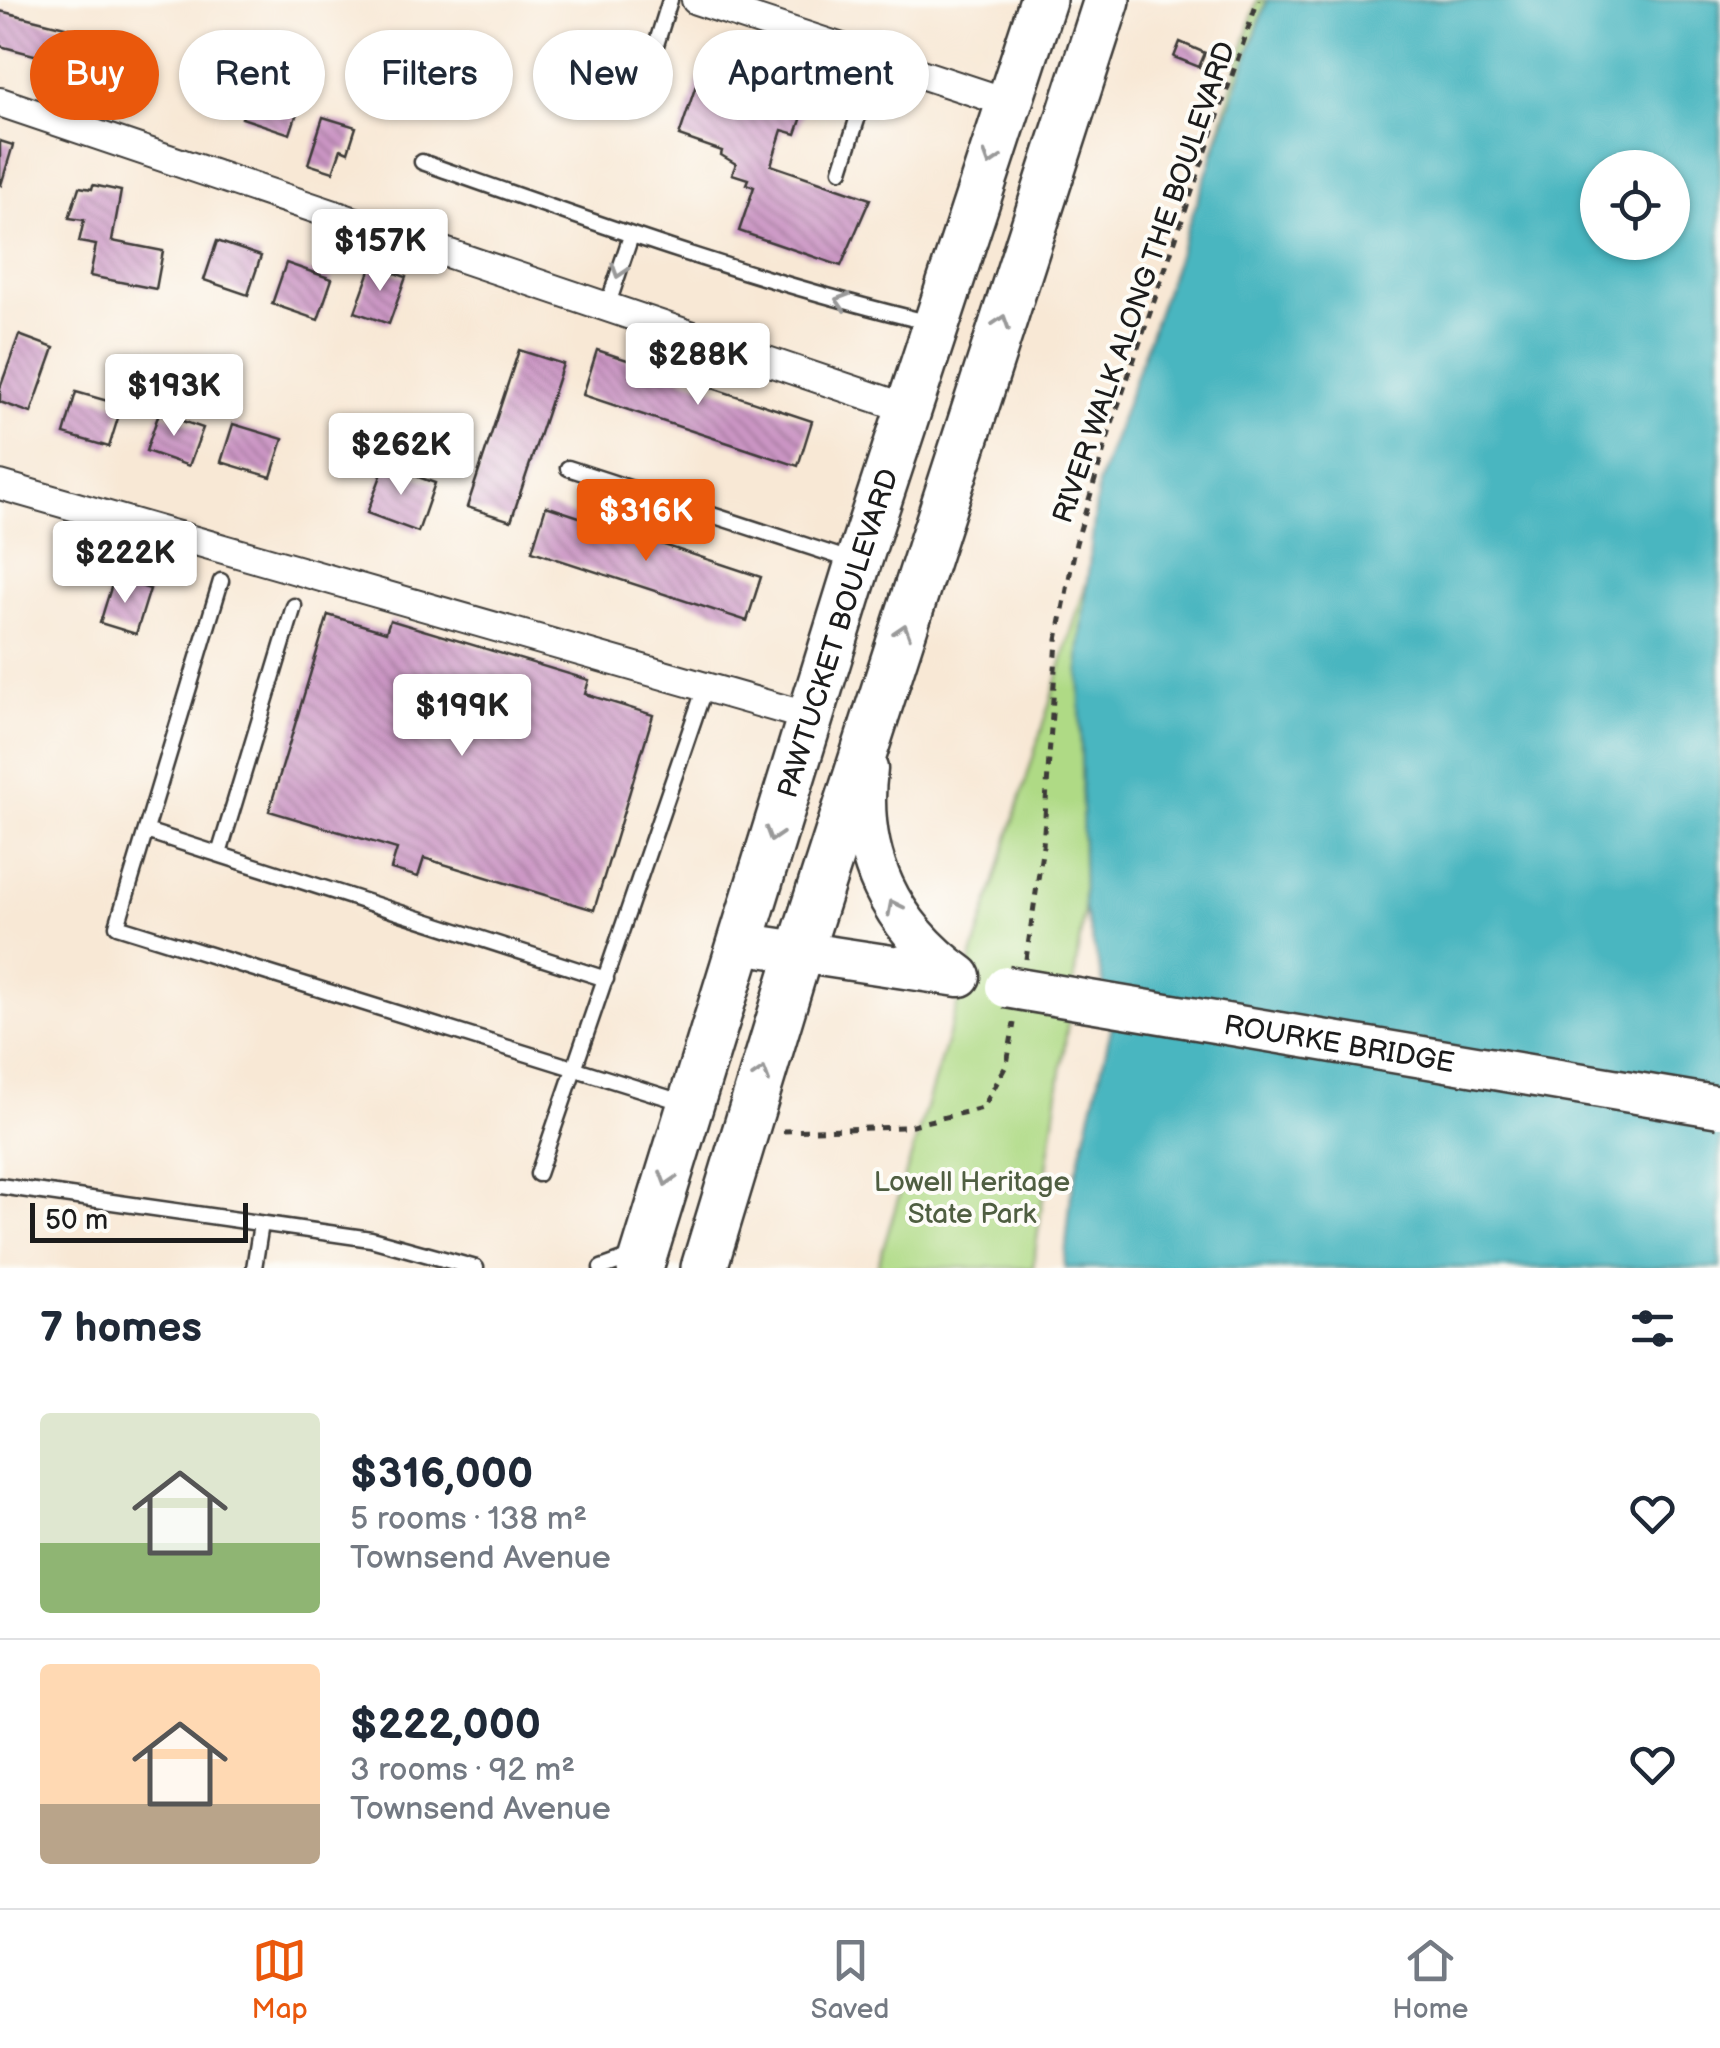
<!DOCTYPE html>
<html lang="en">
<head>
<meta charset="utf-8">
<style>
  body { margin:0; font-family:"Balsamiq Sans",sans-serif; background:#f2f2f3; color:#1f2937; height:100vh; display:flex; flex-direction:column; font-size:38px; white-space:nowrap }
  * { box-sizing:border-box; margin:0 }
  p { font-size:32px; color:#747a83 }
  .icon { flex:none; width:55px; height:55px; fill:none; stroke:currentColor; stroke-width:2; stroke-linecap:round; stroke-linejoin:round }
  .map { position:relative; height:1268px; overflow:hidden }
  .details { display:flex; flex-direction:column; background:#fff; flex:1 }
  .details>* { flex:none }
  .banner { position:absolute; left:30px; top:30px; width:1000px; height:90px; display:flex; gap:20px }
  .controls { position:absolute; left:1580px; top:150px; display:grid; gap:20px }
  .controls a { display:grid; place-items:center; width:110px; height:110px; border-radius:50%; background:#fff; box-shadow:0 2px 8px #0004; font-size:50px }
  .scale { position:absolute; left:30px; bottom:25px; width:218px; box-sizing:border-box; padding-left:10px; border:5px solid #1c1c1c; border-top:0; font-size:28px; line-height:35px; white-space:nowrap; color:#1c1c1c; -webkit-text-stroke:8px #fdfcf7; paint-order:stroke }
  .price { position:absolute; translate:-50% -85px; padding:0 22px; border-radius:10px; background:#fff; color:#222; font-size:32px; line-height:65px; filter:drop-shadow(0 2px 5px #0008) }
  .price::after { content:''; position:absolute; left:50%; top:60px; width:30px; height:22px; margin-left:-15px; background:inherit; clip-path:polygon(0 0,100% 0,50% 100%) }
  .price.current { background:#ea580c; color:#fff }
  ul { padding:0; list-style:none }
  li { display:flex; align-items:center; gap:30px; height:250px; padding:0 40px }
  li+li { border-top:2px solid #e0e1e3 }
  li span { display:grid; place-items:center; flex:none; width:280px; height:200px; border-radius:10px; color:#555 }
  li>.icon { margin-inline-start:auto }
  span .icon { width:120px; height:120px; fill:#fffc; stroke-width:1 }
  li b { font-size:42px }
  h2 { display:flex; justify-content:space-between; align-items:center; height:120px; padding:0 40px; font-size:42px }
  .pill { padding:0 35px; border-radius:45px; background:#fff; box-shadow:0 2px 8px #0004; font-size:35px; line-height:90px }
  .pill.current { background:#ea580c; color:#fff }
  .tab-bar { display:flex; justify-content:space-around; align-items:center; height:140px; border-top:2px solid #e0e1e3; background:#fff; font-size:28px; color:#747a83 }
  .tab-bar a { display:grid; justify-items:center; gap:5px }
  .tab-bar .current { color:#ea580c }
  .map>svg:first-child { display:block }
  .park { fill:#afda85; stroke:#667b50; stroke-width:2.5 }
  .water { fill:#48b6c0; stroke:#32696e; stroke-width:2.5; fill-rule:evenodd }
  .building { fill:url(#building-back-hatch) }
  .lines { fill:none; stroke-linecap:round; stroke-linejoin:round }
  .lane-casing { stroke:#3d3b38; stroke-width:19 }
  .street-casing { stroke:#3d3b38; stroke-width:32 }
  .secondary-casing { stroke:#3d3b38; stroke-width:45 }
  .primary-casing { stroke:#3d3b38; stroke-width:50 }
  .path { stroke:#3d3b38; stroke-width:5; stroke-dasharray:8 8; stroke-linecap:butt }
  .lane { stroke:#fff; stroke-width:14 }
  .street { stroke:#fff; stroke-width:28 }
  .secondary { stroke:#fff; stroke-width:40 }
  .primary { stroke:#fff; stroke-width:45 }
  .secondary-bridge-casing { stroke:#3d3b38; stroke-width:45; stroke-linecap:butt }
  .secondary-bridge { stroke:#fff; stroke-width:40 }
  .oneway { stroke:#999 }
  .labels { text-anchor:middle; stroke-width:8; stroke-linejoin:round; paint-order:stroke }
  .street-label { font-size:28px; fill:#1c1c1c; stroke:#fdfcf7 }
  .park-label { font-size:28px; fill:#4f5e41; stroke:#fdfcf7 }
</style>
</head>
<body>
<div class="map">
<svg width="1720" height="1268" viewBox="0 0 1720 1268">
  <defs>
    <pattern id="building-back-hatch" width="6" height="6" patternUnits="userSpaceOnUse" patternTransform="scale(2.5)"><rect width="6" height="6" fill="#cb95c4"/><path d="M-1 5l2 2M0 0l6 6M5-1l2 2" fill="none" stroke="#a4799e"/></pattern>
  </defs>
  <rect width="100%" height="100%" fill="#fdfcf7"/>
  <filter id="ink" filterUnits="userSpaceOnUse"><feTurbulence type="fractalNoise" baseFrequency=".01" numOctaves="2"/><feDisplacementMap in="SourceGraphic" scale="20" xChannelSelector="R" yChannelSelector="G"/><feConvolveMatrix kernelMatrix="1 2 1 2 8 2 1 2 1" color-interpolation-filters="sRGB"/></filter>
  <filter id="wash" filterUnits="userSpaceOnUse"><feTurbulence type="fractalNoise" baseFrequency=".0048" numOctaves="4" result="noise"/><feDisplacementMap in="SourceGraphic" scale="40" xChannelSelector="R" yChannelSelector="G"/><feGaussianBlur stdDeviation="2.25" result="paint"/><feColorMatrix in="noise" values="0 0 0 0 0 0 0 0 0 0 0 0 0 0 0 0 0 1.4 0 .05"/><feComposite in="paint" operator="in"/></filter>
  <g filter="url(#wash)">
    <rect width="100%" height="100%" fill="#f8e8d5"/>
    <path class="park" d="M 1257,0 L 1317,0 L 1102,783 L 1033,1268 L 877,1268 L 1135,423 Z"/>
    <path class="water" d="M 1267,0 L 1720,0 L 1720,1268 L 1064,1268 L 1071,1195 L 1113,1021 L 1084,908 L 1079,655 L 1098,484 ZM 1598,168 L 1672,168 L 1672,242 L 1598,242 Z"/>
    <g id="blocks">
      <path class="building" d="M 0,11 L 81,31 L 77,46 L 62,42 L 57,61 L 0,46 Z
        M 1180,42 L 1205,53 L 1199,67 L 1174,57 Z
        M 748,72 L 804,90 L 796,112 L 803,114 L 796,134 L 782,130 L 771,165 L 870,199 L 841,266 L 739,231 L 754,187 L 746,184 L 748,179 L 732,174 L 736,164 L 721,155 L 722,151 L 679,136 L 698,79 L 728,89 L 730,84 L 743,88 Z
        M 253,85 L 301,101 L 290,134 L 242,118 Z
        M 323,117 L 356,127 L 348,152 L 341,149 L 333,172 L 308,164 Z
        M 0,141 L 13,145 L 1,185 L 0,184 Z
        M 93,185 L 121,191 L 112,241 L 163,251 L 156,289 L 90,276 L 96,245 L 79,242 L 84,220 L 69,218 L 79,187 L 92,189 Z
        M 217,241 L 261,256 L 248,295 L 204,280 Z
        M 286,263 L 332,279 L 318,320 L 272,304 Z
        M 372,265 L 406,277 L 389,324 L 355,312 Z
        M 19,335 L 54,348 L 31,413 L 0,402 L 0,388 Z
        M 519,350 L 563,364 L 511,521 L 467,507 Z
        M 597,350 L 812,421 L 798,466 L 583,395 Z
        M 76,392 L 122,405 L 109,447 L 64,434 Z
        M 159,413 L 203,428 L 189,466 L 146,451 Z
        M 233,424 L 283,439 L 271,477 L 221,462 Z
        M 385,465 L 435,483 L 418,532 L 367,513 Z
        M 546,506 L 761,577 L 747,621 L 532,551 Z
        M 114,578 L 150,589 L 136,634 L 100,623 Z
        M 328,615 L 386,632 L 390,620 L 589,680 L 585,694 L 653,715 L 594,910 L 424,858 L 418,877 L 391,869 L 397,849 L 269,811 Z"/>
    </g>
  </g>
  <g filter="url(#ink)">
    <use href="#blocks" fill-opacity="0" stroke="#3d3b38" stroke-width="2.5"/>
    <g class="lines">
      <g class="lane-casing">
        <path id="lane" d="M 637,106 L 670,0
          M 422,162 C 590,221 758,282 931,323
          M 841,170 L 876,60
          M 607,307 L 631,236
          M 568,468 L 853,561
          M 221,581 L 117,926 L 685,1103
          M 146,831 L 606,979
          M 219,854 L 294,606
          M 538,1174 L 705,687
          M 0,1186 L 371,1239 L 476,1268
          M 254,1268 L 261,1224
          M 601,1268 L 634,1256"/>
      </g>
      <g class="street-casing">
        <path id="street" d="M 696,0 L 1009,103
          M 0,102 L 909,409
          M 0,485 L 810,717"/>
      </g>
      <g class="secondary-casing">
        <path id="secondary" d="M 867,769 C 856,856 891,926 960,976
          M 740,943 L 958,976"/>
      </g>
      <g class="primary-casing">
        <g id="primary">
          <path id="s1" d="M 640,1268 L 858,563 L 1043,0"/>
          <path d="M 704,1268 L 800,951 L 1107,0"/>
        </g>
      </g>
      <path class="path" d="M 1026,959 L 1043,846 L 1057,640 L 1076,543 L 1112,423 L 1258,0
        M 783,1131 L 904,1127 L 983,1108 L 1007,1064 L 1014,1023"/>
      <use href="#lane" class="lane"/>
      <use href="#street" class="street"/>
      <use href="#secondary" class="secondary"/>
      <use href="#primary" class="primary"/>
      <g class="secondary-bridge-casing">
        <g id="secondary-bridge">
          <path id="s2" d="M 1006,987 L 1720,1107"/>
        </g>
      </g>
      <use href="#secondary-bridge" class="secondary-bridge"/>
    </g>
    <defs><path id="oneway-chevron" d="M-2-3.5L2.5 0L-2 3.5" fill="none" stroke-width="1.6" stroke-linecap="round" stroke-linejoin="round" transform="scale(2.5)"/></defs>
    <g class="oneway">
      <use href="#oneway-chevron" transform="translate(991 159) rotate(108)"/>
      <use href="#oneway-chevron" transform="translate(619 271) rotate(108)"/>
      <use href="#oneway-chevron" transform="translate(842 301) rotate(-163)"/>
      <use href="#oneway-chevron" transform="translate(1002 322) rotate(-72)"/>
      <use href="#oneway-chevron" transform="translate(903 631) rotate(-72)"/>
      <use href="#oneway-chevron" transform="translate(773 835) rotate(107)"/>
      <use href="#oneway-chevron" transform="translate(894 907) rotate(-117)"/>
      <use href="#oneway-chevron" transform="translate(762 1074) rotate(-73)"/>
      <use href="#oneway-chevron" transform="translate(667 1179) rotate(107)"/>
    </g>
  </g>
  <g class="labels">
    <g class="street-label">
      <text transform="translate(1143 282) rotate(-71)" y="10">RIVER WALK ALONG THE BOULEVARD</text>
      <text dy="10" stroke="none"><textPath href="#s1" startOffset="665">PAWTUCKET BOULEVARD</textPath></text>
      <text dy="10" stroke="none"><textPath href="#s2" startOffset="338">ROURKE BRIDGE</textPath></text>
    </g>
    <g class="park-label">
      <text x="972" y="1191">Lowell Heritage<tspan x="972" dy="32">State Park</tspan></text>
    </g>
  </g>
</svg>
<div class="controls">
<a><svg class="icon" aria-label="locate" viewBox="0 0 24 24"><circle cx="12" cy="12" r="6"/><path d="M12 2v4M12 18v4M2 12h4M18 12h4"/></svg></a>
</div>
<div class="scale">50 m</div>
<b class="price" style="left:380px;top:294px">$157K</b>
<b class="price" style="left:698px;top:408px">$288K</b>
<b class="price" style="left:174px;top:439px">$193K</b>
<b class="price" style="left:401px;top:498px">$262K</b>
<b class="price current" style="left:646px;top:564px">$316K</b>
<b class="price" style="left:125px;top:606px">$222K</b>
<b class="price" style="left:462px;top:759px">$199K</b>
<div class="banner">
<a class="pill current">Buy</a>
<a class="pill">Rent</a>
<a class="pill">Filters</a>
<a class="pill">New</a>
<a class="pill">Apartment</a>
</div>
</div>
<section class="details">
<h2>7 homes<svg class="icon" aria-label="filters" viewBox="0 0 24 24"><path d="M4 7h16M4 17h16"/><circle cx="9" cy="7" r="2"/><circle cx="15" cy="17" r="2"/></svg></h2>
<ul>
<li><span style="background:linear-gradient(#dfe7d0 65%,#8fb573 0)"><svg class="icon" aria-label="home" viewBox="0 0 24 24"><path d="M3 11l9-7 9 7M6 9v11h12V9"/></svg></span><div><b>$316,000</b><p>5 rooms · 138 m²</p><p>Townsend Avenue</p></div><svg class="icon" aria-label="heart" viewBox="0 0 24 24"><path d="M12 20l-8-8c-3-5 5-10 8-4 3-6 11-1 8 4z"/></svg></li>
<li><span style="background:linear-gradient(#ffd9b3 70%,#b9a48a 0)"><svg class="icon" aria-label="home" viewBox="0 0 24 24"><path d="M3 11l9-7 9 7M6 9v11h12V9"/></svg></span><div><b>$222,000</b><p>3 rooms · 92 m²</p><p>Townsend Avenue</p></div><svg class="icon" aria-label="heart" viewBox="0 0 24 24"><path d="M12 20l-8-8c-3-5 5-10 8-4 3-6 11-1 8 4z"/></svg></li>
</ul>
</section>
<nav class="tab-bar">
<a class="current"><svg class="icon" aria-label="map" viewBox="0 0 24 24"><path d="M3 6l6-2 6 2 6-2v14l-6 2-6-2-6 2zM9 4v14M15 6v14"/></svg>Map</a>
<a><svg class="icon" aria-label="saved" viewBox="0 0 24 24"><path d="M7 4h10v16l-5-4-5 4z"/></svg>Saved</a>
<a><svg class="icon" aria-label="home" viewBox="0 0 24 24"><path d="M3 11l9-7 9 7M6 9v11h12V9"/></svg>Home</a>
</nav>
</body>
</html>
